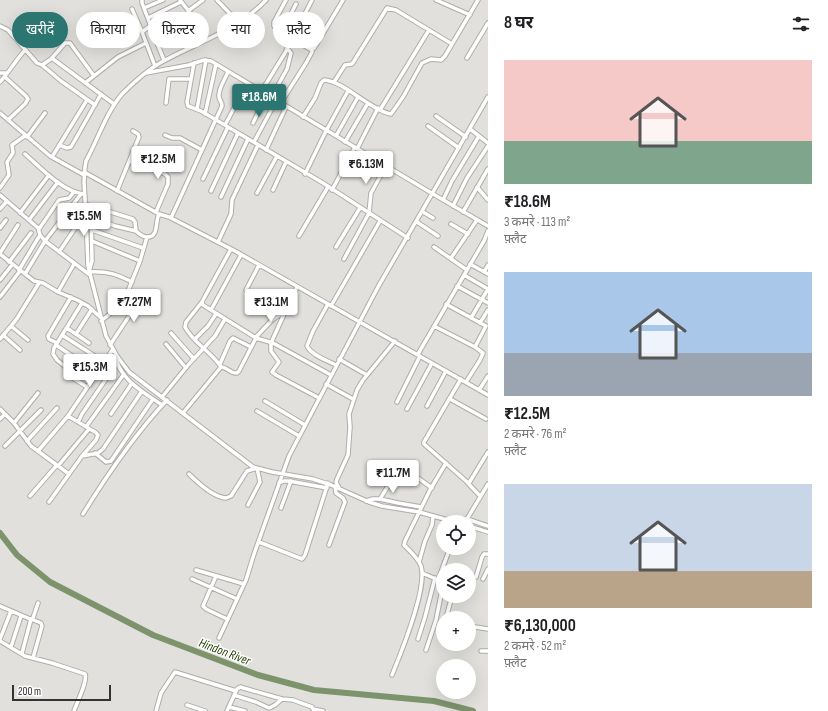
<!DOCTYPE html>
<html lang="hi">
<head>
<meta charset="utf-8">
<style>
  body { margin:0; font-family:"Sofia Sans Condensed","Noto Sans Devanagari",sans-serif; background:#f6f6f6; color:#202124; height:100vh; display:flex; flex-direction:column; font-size:15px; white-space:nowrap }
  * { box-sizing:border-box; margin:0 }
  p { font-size:13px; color:#757577 }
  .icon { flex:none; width:22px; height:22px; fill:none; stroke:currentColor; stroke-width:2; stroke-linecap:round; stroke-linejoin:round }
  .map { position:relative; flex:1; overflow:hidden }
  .side { display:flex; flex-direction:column; background:#fff; width:340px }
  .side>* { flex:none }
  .hud { position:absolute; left:12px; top:12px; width:380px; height:36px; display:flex; gap:8px }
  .fabs { position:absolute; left:436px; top:515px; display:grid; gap:8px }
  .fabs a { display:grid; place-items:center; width:40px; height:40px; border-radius:50%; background:#fff; box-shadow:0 4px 16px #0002; font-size:20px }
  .scale { position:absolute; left:12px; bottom:10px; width:99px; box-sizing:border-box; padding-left:4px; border:2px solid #343332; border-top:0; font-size:11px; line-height:14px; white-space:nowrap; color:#343332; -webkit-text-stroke:3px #fff; paint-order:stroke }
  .price { position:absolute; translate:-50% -34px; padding:0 9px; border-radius:4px; background:#fff; color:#222; font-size:13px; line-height:26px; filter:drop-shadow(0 1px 2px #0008) }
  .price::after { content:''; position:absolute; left:50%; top:24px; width:12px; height:9px; margin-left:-6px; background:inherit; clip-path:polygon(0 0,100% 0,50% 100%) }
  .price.active { background:#2c7672; color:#fff }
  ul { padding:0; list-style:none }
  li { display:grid; align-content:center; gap:8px; height:212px; padding:0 16px }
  li span { display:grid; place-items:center; height:124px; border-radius:0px; color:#555 }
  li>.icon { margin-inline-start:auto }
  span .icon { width:72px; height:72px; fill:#fffc; stroke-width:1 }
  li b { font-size:17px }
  h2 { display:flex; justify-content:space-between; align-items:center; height:48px; padding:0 16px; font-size:17px }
  .chip { padding:0 14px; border-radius:18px; background:#fff; box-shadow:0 4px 16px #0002; font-size:14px; line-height:36px }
  .chip.active { background:#2c7672; color:#fff }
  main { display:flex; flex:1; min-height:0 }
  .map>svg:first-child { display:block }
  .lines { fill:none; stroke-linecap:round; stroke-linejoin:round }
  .river { stroke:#7c936c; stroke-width:6 }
  .street-casing { stroke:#aeada9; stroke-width:5.5 }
  .street { stroke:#fff; stroke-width:3.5 }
  .labels { text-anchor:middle; stroke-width:3; stroke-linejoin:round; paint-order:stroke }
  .water-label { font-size:13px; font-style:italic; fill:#264306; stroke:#fff }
</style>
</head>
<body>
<main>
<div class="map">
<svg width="488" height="711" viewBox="0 0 488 711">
  <rect width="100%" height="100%" fill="#e1e0dc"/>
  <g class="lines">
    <path class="river" d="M 0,533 L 17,555 L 50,582 L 153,635 L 258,675 L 314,690 L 434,701 L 473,711"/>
    <g class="street-casing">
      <path id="street" d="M 142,0 L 142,3 L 150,24 L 150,26 L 142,32 L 155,66
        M 180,0 L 205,32 L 204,36 L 195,45
        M 217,0 L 238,22
        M 266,0 C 237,31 195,43 160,63 C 146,71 133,83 122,94 C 106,113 98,139 86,161 L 85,167 L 84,182 L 86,216 L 88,266 L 106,336 L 117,356 L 129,372 L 253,467 L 272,472 L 313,479 L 331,485 L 369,502 L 382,506 L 419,512 L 455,522
        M 286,0 L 274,22 L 274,26 L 285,35 L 310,49 L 314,48 L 316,45 L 343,0
        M 436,0 L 470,15
        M 144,8 L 163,0
        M 132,9 L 142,32
        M 188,11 L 203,0
        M 148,18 L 181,2
        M 0,26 L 8,30 L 37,63 L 42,65 L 51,59 L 53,59 L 114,104
        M 150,26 L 164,60
        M 297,29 L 318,41
        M 281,33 L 296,4
        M 467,58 L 488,23
        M 51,59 L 65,43 L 70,43 L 94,76
        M 194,63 L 187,102 L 188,106 L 201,111 L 323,183 L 408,238
        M 42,65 L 61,81 L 95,105
        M 0,73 L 7,73
        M 146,73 L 189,65 L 204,60 L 211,61 L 433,194 L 488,226
        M 5,77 L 26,96 L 28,99 L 25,104 L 8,120
        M 0,82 C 9,72 16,60 25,50
        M 334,82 L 345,65 L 352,64 L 354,61 L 387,8 L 396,10 L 452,44
        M 85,83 L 118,57 L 146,43
        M 261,92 L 285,53 L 312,0
        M 271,98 L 287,69 L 291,53 L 287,48
        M 166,103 L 169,79 L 191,79
        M 280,104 L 306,63 L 312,52 L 312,48
        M 197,109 L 206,60
        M 380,110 L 429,30
        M 0,113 L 50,156 L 84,175
        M 205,114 L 216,64
        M 436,116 L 466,137
        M 303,117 L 315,98 L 321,83 L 324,80 C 344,81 370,110 391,114 L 403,97 L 422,63 L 431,59 L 441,60 L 445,56 L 478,0
        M 253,123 L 267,95
        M 225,125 L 247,84
        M 428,126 L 459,148
        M 470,129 L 488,143
        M 165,135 L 172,138 L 180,138 L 202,150
        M 336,136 L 358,97
        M 27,137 L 45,113
        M 254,142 L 276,101
        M 345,142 L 368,103
        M 59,145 L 67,148 L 71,147 L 101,94
        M 357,149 L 378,108
        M 266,150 L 286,107
        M 25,154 C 41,168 62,191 83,194
        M 52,157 L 87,100
        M 130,161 L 165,174 L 168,177 L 168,184 L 156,212
        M 84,172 L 159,214
        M 305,174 L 326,131 L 348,91
        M 203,179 L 228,127
        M 477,187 L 488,200
        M 0,188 L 9,175 L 7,162 L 13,153 L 12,145 L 26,135
        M 273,190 L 286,162
        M 332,190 L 355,147
        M 117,191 L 139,137 L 138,134 L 133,131
        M 211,191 L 238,133
        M 257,193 L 277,156
        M 0,195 L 38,228 L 40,235 L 45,241 L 90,275
        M 221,197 L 248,139
        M 443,200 L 452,181 L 479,136
        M 85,204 L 133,219 L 135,222 L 136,231 C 139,234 143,237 147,237 C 159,238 155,221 159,214 L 169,217 L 235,251 L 488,395
        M 91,206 L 92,261 L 89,272 C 108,271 116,274 132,282
        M 453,206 L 467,178 L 488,146
        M 0,209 L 7,201
        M 423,212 L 433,218
        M 463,212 L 488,169
        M 20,213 L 49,175
        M 91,217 L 115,226 L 136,231
        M 171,218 L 222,106 C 222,102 220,101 219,97 C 218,89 225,79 228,72
        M 29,220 L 58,182
        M 417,222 L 438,236
        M 451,224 L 468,234
        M 0,228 L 6,220
        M 39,229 L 59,200 L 69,198 L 74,192
        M 92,230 L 143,248
        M 299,236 L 328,187
        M 92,241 L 140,261
        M 218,242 L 231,214 L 232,200 L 239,185 L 258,145
        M 336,247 L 360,208
        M 434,247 L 467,270
        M 231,249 L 203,300 L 202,302 L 203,305 L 256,338 L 273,343 L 331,375
        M 59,252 L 78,224 L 87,223
        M 0,253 L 18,225
        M 0,254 L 34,281 L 43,283 L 58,292 L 77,300 L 88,306 L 100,317
        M 451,258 L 477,220
        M 344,259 L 369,213 L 371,193 L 386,166
        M 9,262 L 31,233
        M 470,264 L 488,274
        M 19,270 L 40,235
        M 484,272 L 488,265
        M 25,274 L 45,241 L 81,194
        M 464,275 L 488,289 L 471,318
        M 0,280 L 12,265
        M 457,286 L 488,303
        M 246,290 L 259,265
        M 58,292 L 74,264
        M 0,297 L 20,271
        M 202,302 L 186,322 L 185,327 C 193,343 212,352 221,367
        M 82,303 L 54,348 L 53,354 L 57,360 L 67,368 L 71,377 L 87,387
        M 328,304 L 313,331 L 307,346 C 311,355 328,361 336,365
        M 446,304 L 486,326 L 475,347
        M 331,306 L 380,221
        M 211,310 L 241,255
        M 285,312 L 271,343 L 271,351 L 279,362 L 272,372 L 276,375 L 319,398
        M 101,321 L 116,309 L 126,296 L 140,261 L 147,237
        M 480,323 L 488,310
        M 11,326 L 28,340
        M 434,326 L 475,347 L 483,353 L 480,360 L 466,382
        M 67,328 L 89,343
        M 171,333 L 194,359
        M 76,334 L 92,309
        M 3,335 L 20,350
        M 62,335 L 104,362
        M 0,339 L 16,320 L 39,283
        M 195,339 L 208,326 L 216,314
        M 57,343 L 49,339 L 48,336 L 71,297
        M 166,344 L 186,368
        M 56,345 L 81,362
        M 110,345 L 145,292
        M 418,354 L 484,241 L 488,231
        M 116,355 C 116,377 146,394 162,405
        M 339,359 L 367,375
        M 220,364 L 230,341 L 233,338 L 251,347
        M 461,379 L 424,442 L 424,444 L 466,481 L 480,496
        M 326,384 L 353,399
        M 479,390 L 488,376
        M 162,397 L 189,364 L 215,336 L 225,319
        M 450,399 L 486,419
        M 265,401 L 305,425
        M 397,402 L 420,356
        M 427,406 L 446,371
        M 0,409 L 14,423 L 31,446 L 69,474
        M 407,409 L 432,363
        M 257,411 L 299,436
        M 183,413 L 221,367 C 227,367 231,374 237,373 L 239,371 L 257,336 L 272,320 L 286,310 L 297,287
        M 111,414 L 132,383
        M 68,416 L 95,432 L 98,435 L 96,440 L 83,455
        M 0,419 L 5,414
        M 78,422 L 82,414 L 117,363
        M 14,423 L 38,393
        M 86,427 L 124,374
        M 27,441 L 57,408
        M 5,446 L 41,410
        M 38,451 L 68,416 L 113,349
        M 95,453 L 106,462 L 111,461 L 153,399
        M 58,466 L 89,429
        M 189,474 C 198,483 213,497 226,498 L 231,496 L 247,471 L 257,468 L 260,482 L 248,505
        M 279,483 L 284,481 L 289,481 L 327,488
        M 469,483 L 488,452
        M 339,488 L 336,482 L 337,479 L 348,455 L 350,427 L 349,414 L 357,390 L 363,380 L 395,341
        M 30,496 L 57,465
        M 380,499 L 393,478 L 404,471 L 408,471 L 432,488
        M 366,501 L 373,499 L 380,499 L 398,503 L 421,507
        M 49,502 L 82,456 L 98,453 L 103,449 L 142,391
        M 281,508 L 291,481
        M 83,514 C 107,475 135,434 167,400
        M 467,519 L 488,484
        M 458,522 L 463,519 L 467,519 L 488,526
        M 469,526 L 488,532
        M 259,542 L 302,559 L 305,555 L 328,483
        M 329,545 L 345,502 L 343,498 L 336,493 L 335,486
        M 419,562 L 425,541 L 432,525 L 433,516
        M 196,570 L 244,584
        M 422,573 L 443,582
        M 216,576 L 203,606 L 206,609 L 227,619
        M 476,577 L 482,557 L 484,554 L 488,554
        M 192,579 L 237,599
        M 483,579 L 488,569
        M 438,580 L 450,548
        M 0,606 L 30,619 L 33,618 L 38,603
        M 446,618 L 452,596
        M 469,626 L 488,629
        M 219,638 L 246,580 L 254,554 L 289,456 L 378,287 L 488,97
        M 0,639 L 11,611
        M 418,639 L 425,617 L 435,578
        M 0,641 L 25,656 L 52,663 L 85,674 C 88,681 77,702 74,711
        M 11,647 L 21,616
        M 426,650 L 436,620 L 443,585
        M 481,651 L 488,651
        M 22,653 L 31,619 L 41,623 L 42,626 L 33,658
        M 392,675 C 401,653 428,588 421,566 C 418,558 410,551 404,545 L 405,541 L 430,490 L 446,463
        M 234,695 L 256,702 L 269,708 L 275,705 L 282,699
        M 187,705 L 205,711
        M 229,707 L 245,711
        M 313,709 L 323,711
        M 156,711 L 161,693 L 175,672 L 236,691
        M 227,711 L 237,689 L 240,687 L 282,699 L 293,700 L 312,707 L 314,711"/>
    </g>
    <use href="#street" class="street"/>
  </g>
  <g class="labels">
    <g class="water-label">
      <text transform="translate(225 651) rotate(21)" y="5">Hindon River</text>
    </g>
  </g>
</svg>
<div class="fabs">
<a><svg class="icon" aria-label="locate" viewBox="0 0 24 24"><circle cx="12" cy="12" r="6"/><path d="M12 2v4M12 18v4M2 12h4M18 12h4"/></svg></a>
<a><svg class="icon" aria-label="layers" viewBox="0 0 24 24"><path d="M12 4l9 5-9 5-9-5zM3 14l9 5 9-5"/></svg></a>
<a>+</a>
<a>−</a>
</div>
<div class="scale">200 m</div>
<b class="price active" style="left:259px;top:118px">₹18.6M</b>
<b class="price" style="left:158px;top:180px">₹12.5M</b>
<b class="price" style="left:366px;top:185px">₹6.13M</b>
<b class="price" style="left:84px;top:237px">₹15.5M</b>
<b class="price" style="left:134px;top:323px">₹7.27M</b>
<b class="price" style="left:271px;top:323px">₹13.1M</b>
<b class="price" style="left:90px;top:388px">₹15.3M</b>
<b class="price" style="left:393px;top:494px">₹11.7M</b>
<div class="hud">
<a class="chip active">खरीदें</a>
<a class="chip">किराया</a>
<a class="chip">फ़िल्टर</a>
<a class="chip">नया</a>
<a class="chip">फ़्लैट</a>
</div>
</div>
<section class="side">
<h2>8 घर<svg class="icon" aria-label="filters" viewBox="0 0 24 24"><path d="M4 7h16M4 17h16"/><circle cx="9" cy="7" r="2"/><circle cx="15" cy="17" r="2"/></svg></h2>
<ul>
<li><span style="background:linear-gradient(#f6c9c9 65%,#7fa58c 0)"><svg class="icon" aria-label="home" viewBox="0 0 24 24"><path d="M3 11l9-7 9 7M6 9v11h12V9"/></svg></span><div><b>₹18.6M</b><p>3 कमरे · 113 m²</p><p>फ़्लैट</p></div></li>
<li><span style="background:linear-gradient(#a9c7e8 65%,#9aa5b1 0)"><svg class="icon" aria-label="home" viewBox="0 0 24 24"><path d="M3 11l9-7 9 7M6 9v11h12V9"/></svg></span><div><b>₹12.5M</b><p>2 कमरे · 76 m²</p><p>फ़्लैट</p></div></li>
<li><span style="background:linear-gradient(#c9d6e8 70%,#b9a48a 0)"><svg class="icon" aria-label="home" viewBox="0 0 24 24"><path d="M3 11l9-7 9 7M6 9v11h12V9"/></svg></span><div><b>₹6,130,000</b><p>2 कमरे · 52 m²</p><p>फ़्लैट</p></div></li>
</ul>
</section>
</main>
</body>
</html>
